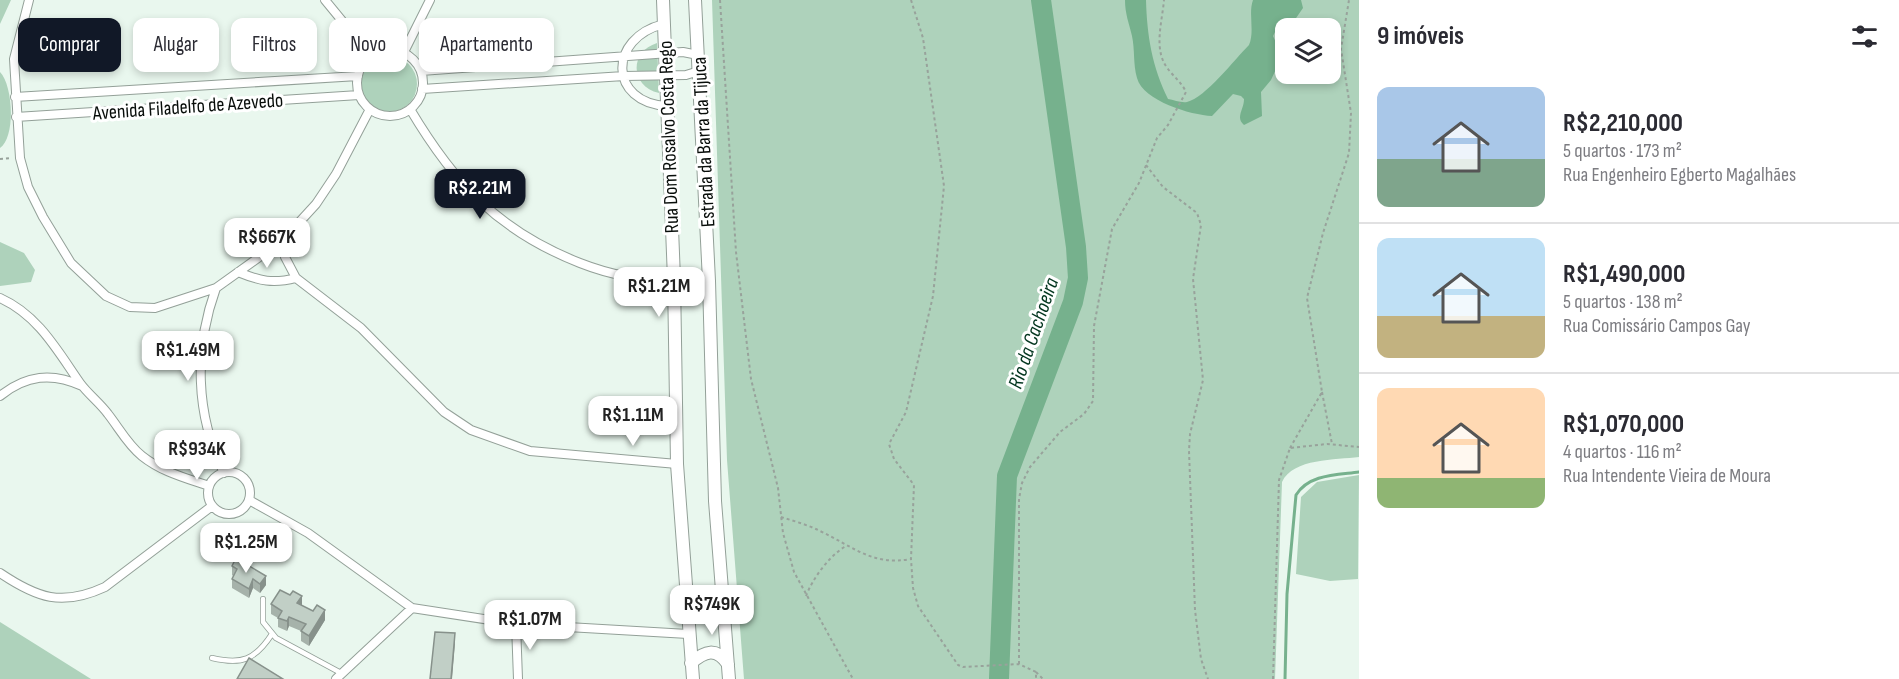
<!DOCTYPE html>
<html lang="pt">
<head>
<meta charset="utf-8">
<style>
  body { margin:0; font-family:"Sofia Sans Condensed",sans-serif; background:#f2f2f3; color:#2b2b33; height:100vh; display:flex; flex-direction:column; font-size:22px; white-space:nowrap }
  * { box-sizing:border-box; margin:0 }
  p { font-size:20px; color:#7c7c81 }
  .icon { flex:none; width:33px; height:33px; fill:none; stroke:currentColor; stroke-width:2; stroke-linecap:round; stroke-linejoin:round }
  .map { position:relative; flex:1; overflow:hidden }
  .sheet { display:flex; flex-direction:column; background:#fff; width:540px }
  .sheet>* { flex:none }
  .hud { position:absolute; left:18px; top:18px; width:570px; height:54px; display:flex; gap:12px }
  .fabs { position:absolute; left:1275px; top:18px; display:grid; gap:12px }
  .fabs a { display:grid; place-items:center; width:66px; height:66px; border-radius:12px; background:#fff; box-shadow:0 3px 9px #0003; font-size:30px }
  .price { position:absolute; translate:-50% -51px; padding:0 14px; border-radius:12px; background:#fff; color:#222; font-size:20px; line-height:39px; filter:drop-shadow(0 2px 3px #0008) }
  .price::after { content:''; position:absolute; left:50%; top:36px; width:18px; height:14px; margin-left:-9px; background:inherit; clip-path:polygon(0 0,100% 0,50% 100%) }
  .price.current { background:#111827; color:#fff }
  ul { padding:0; list-style:none }
  li { display:flex; align-items:center; gap:18px; height:150px; padding:0 18px }
  li+li { border-top:2px solid #e1e1e2 }
  li span { display:grid; place-items:center; flex:none; width:168px; height:120px; border-radius:12px; color:#555 }
  li>.icon { margin-inline-start:auto }
  span .icon { width:72px; height:72px; fill:#fffc; stroke-width:1 }
  li b { font-size:26px }
  h2 { display:flex; justify-content:space-between; align-items:center; height:72px; padding:0 18px; font-size:26px }
  .tag { padding:0 21px; border-radius:12px; background:#fff; box-shadow:0 3px 9px #0003; font-size:21px; line-height:54px }
  .tag.current { background:#111827; color:#fff }
  main { display:flex; flex:1; min-height:0 }
  .map>svg:first-child { display:block }
  .green { fill:#aed2bb; fill-rule:evenodd }
  .water { fill:#76b18d }
  .lines { fill:none; stroke-linecap:round; stroke-linejoin:round }
  .stream { stroke:#76b18d; stroke-width:3 }
  .river { stroke:#76b18d; stroke-width:20 }
  .lane-casing { stroke:#93a098; stroke-width:6 }
  .street-casing { stroke:#93a098; stroke-width:10 }
  .secondary-casing { stroke:#93a098; stroke-width:14 }
  .path { stroke:#98a29b; stroke-width:2; stroke-dasharray:3 3; stroke-linecap:butt }
  .lane { stroke:#fff; stroke-width:4.5 }
  .street { stroke:#fff; stroke-width:8 }
  .secondary { stroke:#fff; stroke-width:12 }
  .wall { fill:#a6b2aa }
  .shaded-wall { fill:#87918b }
  .building { fill:#c1cfc6; stroke:#87918b; stroke-width:1.5 }
  .labels { text-anchor:middle; stroke-width:6; stroke-linejoin:round; paint-order:stroke }
  .street-label { font-size:20px; fill:#080d0a; stroke:#fff }
  .water-label { font-size:21px; font-style:italic; fill:#03361f; stroke:#fff }
</style>
</head>
<body>
<main>
<div class="map">
<svg width="1359" height="679" viewBox="0 0 1359 679">
  <rect width="100%" height="100%" fill="#e9f7ee"/>
  <path class="green" d="M 0,0 L 11,0 L 0,24 Z
    M 712,0 L 1359,0 L 1359,457 C 1336,460 1293,458 1282,482 L 1275,679 L 744,679 L 727,460 ZM 1286,28 L 1330,28 L 1330,74 L 1286,74 Z
    M 657,43 L 659,93 C 630,86 629,52 657,43 Z
    M361 84a28 28 0 1 1 56 0a28 28 0 1 1-56 0Z
    M 0,72 C 13,85 16,137 0,148 Z
    M 0,242 L 24,253 L 35,270 L 31,282 L 0,286 Z
    M 1359,475 L 1358,579 L 1330,581 L 1296,574 L 1301,497 L 1317,482 Z
    M 0,622 L 91,679 L 0,679 Z"/>
  <path class="water" d="M 1125,0 L 1146,0 C 1147,36 1152,66 1168,99 C 1174,100 1181,103 1187,102 C 1205,98 1235,59 1249,45 C 1255,31 1248,14 1253,0 L 1301,0 L 1303,8 L 1294,21 L 1277,28 L 1273,36 L 1282,56 L 1271,80 L 1261,92 L 1262,116 L 1244,125 C 1235,117 1244,110 1244,99 L 1241,96 L 1233,94 L 1212,116 C 1191,115 1143,101 1137,78 C 1133,64 1135,50 1132,36 C 1129,23 1125,14 1125,0 Z"/>
  <g class="lines">
    <path class="stream" d="M 1285,679 L 1287,594 L 1296,495 C 1309,474 1337,475 1359,472"/>
    <path class="river" d="M 999,679 L 1007,476 L 1073,302 L 1078,278 L 1076,247 L 1041,0"/>
    <g class="lane-casing">
      <path id="lane" d="M 263,599 L 263,622 L 276,638 L 341,673
        M 212,658 C 242,665 255,660 272,634"/>
    </g>
    <g class="street-casing">
      <path id="street" d="M 29,0 L 14,59 L 20,158 L 28,187 L 43,217 L 71,263 L 106,296 L 130,307 L 155,308 L 216,288 L 283,240 L 316,204 L 336,174 L 370,109
        M 325,0 L 371,56
        M 664,24 C 607,38 609,103 667,106
        M357 83a33 33 0 1 1 66 0a33 33 0 1 1-66 0Z
        M 404,52 L 430,0
        M 421,71 L 683,52 L 698,55
        M 422,89 L 624,76 L 686,75 L 699,71
        M 15,97 L 358,76
        M 410,109 C 454,183 498,231 580,263 C 608,274 643,282 674,279
        M 16,117 L 359,95
        M 283,240 L 285,257 L 296,278 L 361,328 L 444,412 L 471,430 L 530,451 L 677,464
        M 238,272 C 260,281 273,284 296,278
        M 216,288 C 194,349 195,414 224,473
        M 0,298 C 38,315 57,350 80,383 C 88,394 100,403 108,414 C 119,428 128,445 142,456 C 162,472 186,478 209,486
        M 0,396 C 26,375 52,372 82,386
        M208 493a21 21 0 1 1 42 0a21 21 0 1 1-42 0Z
        M 249,500 L 308,533 L 412,608 L 516,624 L 688,634
        M 0,573 C 37,598 62,607 105,587 L 212,506
        M 516,624 L 518,679
        M 336,679 L 412,608"/>
    </g>
    <g class="secondary-casing">
      <path id="secondary" d="M 663,0 L 674,279 L 677,464 L 693,679
        M 695,0 L 709,281 L 715,501 L 729,679
        M 691,663 C 705,651 716,647 728,664"/>
    </g>
    <path class="path" d="M 720,0 L 736,252 L 751,379 L 778,488 L 783,533 L 794,572 L 853,679
      M 911,0 L 923,38 L 944,186 L 933,296 L 906,412 L 889,444 L 894,459 L 914,485 L 911,559 L 913,588 L 918,606 L 958,665 L 963,667 L 1019,664 L 1036,672 L 1036,679
      M 0,159 L 11,158
      M 1146,165 L 1163,187 L 1197,213 L 1201,225 L 1193,279 L 1203,380 L 1190,434 L 1189,451 L 1195,610 L 1201,659 L 1208,679
      M 1322,392 L 1332,444
      M 1290,448 L 1322,392 L 1307,298 L 1323,233 L 1349,153 L 1351,113 L 1341,49 L 1349,0
      M 781,517 C 794,521 808,525 820,531 C 854,547 872,566 911,559
      M 806,596 C 813,578 829,556 846,546
      M 1019,664 L 1019,499 L 1022,483 L 1030,467 L 1060,432 L 1084,414 L 1093,401 L 1094,326 L 1112,229 L 1139,183 L 1157,138 L 1168,125 L 1186,92 C 1182,83 1174,77 1168,69 C 1153,50 1162,23 1164,0
      M 1036,672 L 1043,679
      M 1273,679 L 1279,480 L 1290,448 L 1327,444 L 1359,447"/>
    <use href="#lane" class="lane"/>
    <use href="#street" class="street"/>
    <use href="#secondary" class="secondary"/>
  </g>
  <path class="wall" d="M 232,566 L 266,585 L 260,593 L 253,588 L 249,598 L 232,588 L 232,579 L 233,576 L 232,575 Z
    M 271,604 L 302,606 L 325,620 L 309,646 L 301,641 L 301,631 L 289,626 L 287,631 L 278,627 L 278,618 L 271,614 Z"/>
  <path class="shaded-wall" d="M 266,576 L 266,585 L 260,593 L 260,584 Z
    M 253,579 L 253,588 L 249,598 L 249,589 Z
    M 302,596 L 302,606 L 297,603 Z
    M 325,610 L 325,620 L 309,646 L 309,636 Z
    M 289,617 L 289,626 L 287,631 L 287,621 Z
    M 455,633 L 455,643 L 452,679 L 451,679 Z"/>
  <path class="building" d="M 236,558 L 266,576 L 260,584 L 253,579 L 249,589 L 232,579 L 237,569 L 232,566 Z
    M 280,590 L 290,595 L 293,591 L 302,596 L 297,603 L 313,611 L 317,605 L 325,610 L 309,636 L 301,631 L 306,624 L 289,617 L 287,621 L 278,618 L 282,611 L 271,604 Z
    M 435,632 L 455,633 L 451,679 L 430,679 Z
    M 249,658 L 283,679 L 237,679 Z"/>
  <g class="labels">
    <g class="street-label">
      <text transform="translate(188 106) rotate(-4)" y="7">Avenida Filadelfo de Azevedo</text>
      <text transform="translate(668 137) rotate(-92)" y="7">Rua Dom Rosalvo Costa Rego</text>
      <text transform="translate(703 142) rotate(-93)" y="7">Estrada da Barra da Tijuca</text>
    </g>
    <g class="water-label">
      <text transform="translate(1033 333) rotate(-71)" y="7">Rio da Cachoeira</text>
    </g>
  </g>
</svg>
<div class="fabs">
<a><svg class="icon" aria-label="layers" viewBox="0 0 24 24"><path d="M12 4l9 5-9 5-9-5zM3 14l9 5 9-5"/></svg></a>
</div>
<b class="price current" style="left:480px;top:220px">R$2.21M</b>
<b class="price" style="left:267px;top:269px">R$667K</b>
<b class="price" style="left:659px;top:318px">R$1.21M</b>
<b class="price" style="left:188px;top:382px">R$1.49M</b>
<b class="price" style="left:633px;top:447px">R$1.11M</b>
<b class="price" style="left:197px;top:481px">R$934K</b>
<b class="price" style="left:246px;top:574px">R$1.25M</b>
<b class="price" style="left:712px;top:636px">R$749K</b>
<b class="price" style="left:530px;top:651px">R$1.07M</b>
<div class="hud">
<a class="tag current">Comprar</a>
<a class="tag">Alugar</a>
<a class="tag">Filtros</a>
<a class="tag">Novo</a>
<a class="tag">Apartamento</a>
</div>
</div>
<section class="sheet">
<h2>9 imóveis<svg class="icon" aria-label="filters" viewBox="0 0 24 24"><path d="M4 7h16M4 17h16"/><circle cx="9" cy="7" r="2"/><circle cx="15" cy="17" r="2"/></svg></h2>
<ul>
<li><span style="background:linear-gradient(#a9c7e8 60%,#7fa58c 0)"><svg class="icon" aria-label="home" viewBox="0 0 24 24"><path d="M3 11l9-7 9 7M6 9v11h12V9"/></svg></span><div><b>R$2,210,000</b><p>5 quartos · 173 m²</p><p>Rua Engenheiro Egberto Magalhães</p></div></li>
<li><span style="background:linear-gradient(#bfe0f5 65%,#c2b280 0)"><svg class="icon" aria-label="home" viewBox="0 0 24 24"><path d="M3 11l9-7 9 7M6 9v11h12V9"/></svg></span><div><b>R$1,490,000</b><p>5 quartos · 138 m²</p><p>Rua Comissário Campos Gay</p></div></li>
<li><span style="background:linear-gradient(#ffd9b3 75%,#8fb573 0)"><svg class="icon" aria-label="home" viewBox="0 0 24 24"><path d="M3 11l9-7 9 7M6 9v11h12V9"/></svg></span><div><b>R$1,070,000</b><p>4 quartos · 116 m²</p><p>Rua Intendente Vieira de Moura</p></div></li>
</ul>
</section>
</main>
</body>
</html>
